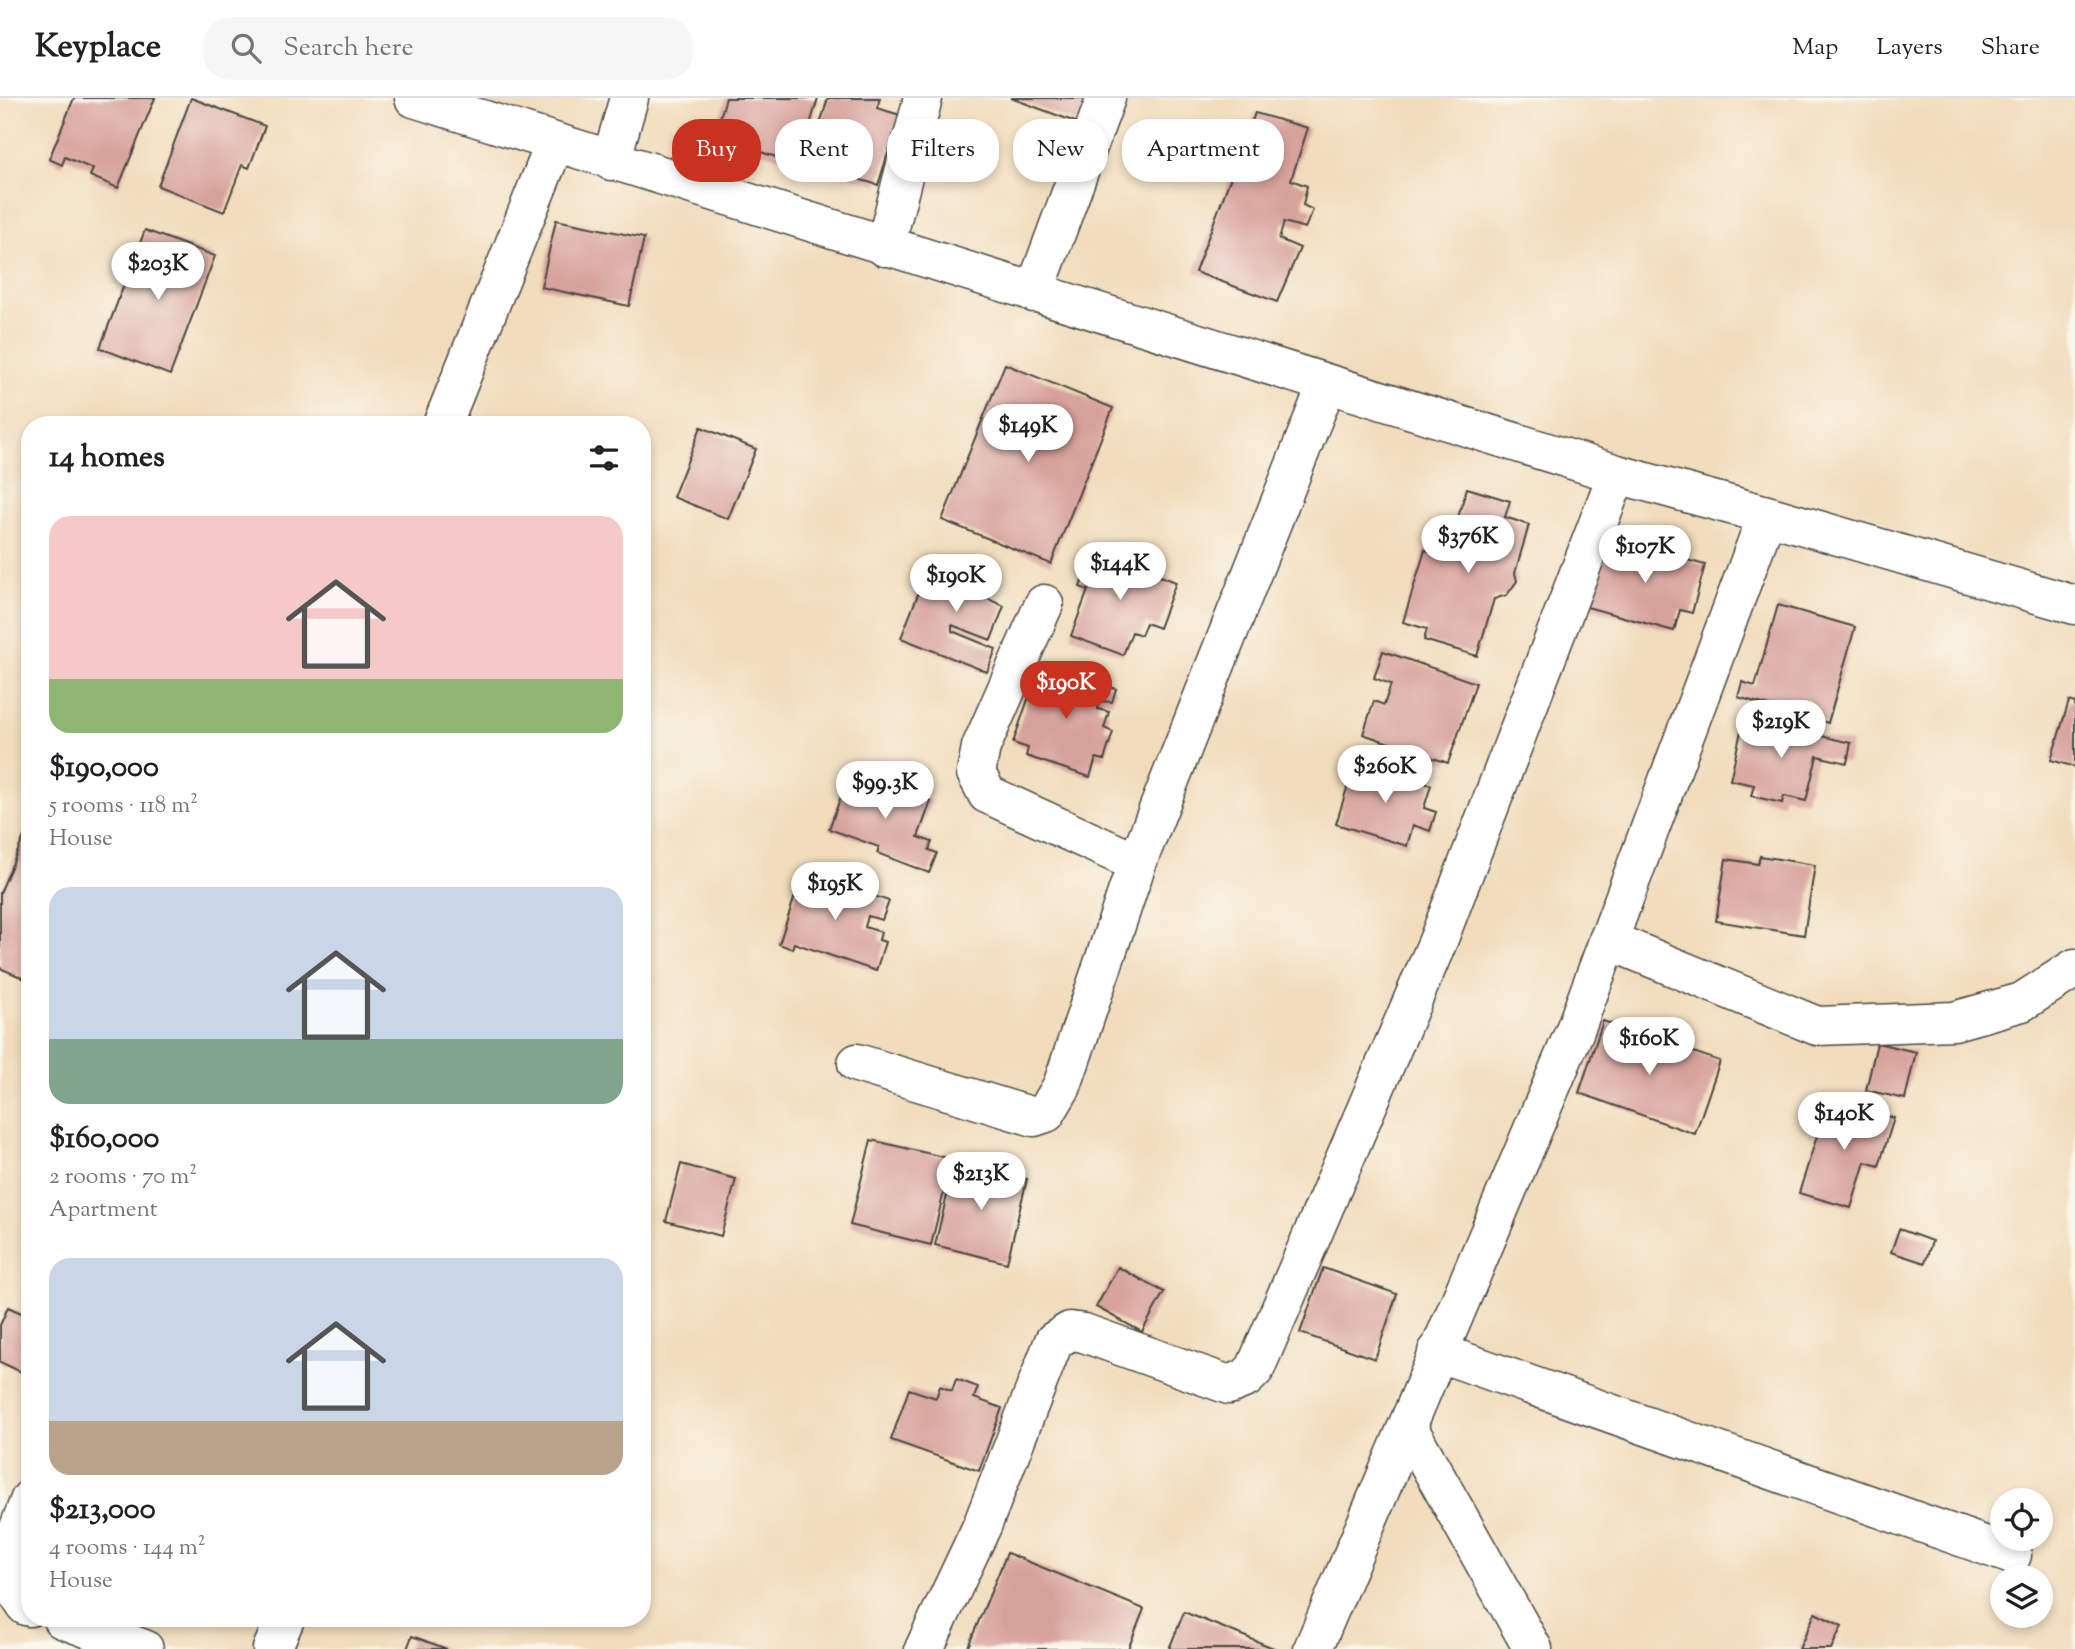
<!DOCTYPE html>
<html lang="en">
<head>
<meta charset="utf-8">
<style>
  body { margin:0; font-family:"Sorts Mill Goudy",serif; background:#f6f6f6; color:#202124; height:100vh; display:flex; flex-direction:column; font-size:26px; white-space:nowrap }
  * { box-sizing:border-box; margin:0 }
  p { font-size:23px; color:#757577 }
  .icon { flex:none; width:38px; height:38px; fill:none; stroke:currentColor; stroke-width:2; stroke-linecap:round; stroke-linejoin:round }
  .map { position:relative; flex:1; overflow:hidden }
  .drawer { position:absolute; left:21px; top:318px; width:630px; height:1211px; display:flex; flex-direction:column; background:#fff; border-radius:28px; box-shadow:0 4px 10px #0003 }
  .drawer>* { flex:none }
  .top-card { position:absolute; left:672px; top:21px; width:665px; height:63px; display:flex; gap:14px }
  .tools { position:absolute; left:1990px; top:1390px; display:grid; gap:14px }
  .tools a { display:grid; place-items:center; width:63px; height:63px; border-radius:50%; background:#fff; box-shadow:0 4px 10px #0003; font-size:35px }
  .price { position:absolute; translate:-50% -60px; padding:0 16px; border-radius:24px; background:#fff; color:#222; font-size:23px; line-height:46px; filter:drop-shadow(0 2px 4px #0008) }
  .price::after { content:''; position:absolute; left:50%; top:42px; width:21px; height:16px; margin-left:-10px; background:inherit; clip-path:polygon(0 0,100% 0,50% 100%) }
  .price.current { background:#c8321e; color:#fff }
  ul { padding:0; list-style:none }
  li { display:grid; align-content:center; gap:14px; height:371px; padding:0 28px }
  li span { display:grid; place-items:center; height:217px; border-radius:21px; color:#555 }
  li>.icon { margin-inline-start:auto }
  span .icon { width:126px; height:126px; fill:#fffc; stroke-width:1 }
  li b { font-size:30px }
  h2 { display:flex; justify-content:space-between; align-items:center; height:84px; padding:0 28px; font-size:30px }
  .tag { padding:0 24px; border-radius:28px; background:#fff; box-shadow:0 4px 10px #0003; font-size:24px; line-height:63px }
  .tag.current { background:#c8321e; color:#fff }
  header { display:flex; align-items:center; gap:42px; box-sizing:border-box; height:98px; padding:0 35px; background:#fff; border-bottom:2px solid #e0e0e0 }
  header strong { font-size:33px }
  nav { display:flex; gap:38px; margin-inline-start:auto; font-size:24px }
  .search { width:490px; height:63px; background:#f6f6f6; display:flex; align-items:center; gap:18px; box-sizing:border-box; padding:0 24px; border-radius:28px; color:#757577; font-size:26px }
  .map>svg:first-child { display:block }
  .building { fill:#d7a29b }
  .lines { fill:none; stroke-linecap:round; stroke-linejoin:round }
  .minor-casing { stroke:#494641; stroke-width:41 }
  .minor { stroke:#fff; stroke-width:38 }
</style>
</head>
<body>
<header>
<strong>Keyplace</strong>
<div class="search"><svg class="icon" aria-label="search" viewBox="0 0 24 24"><circle cx="10" cy="10" r="6"/><path d="M15 15l6 6"/></svg>Search here</div>
<nav><a>Map</a><a>Layers</a><a>Share</a></nav>
</header>
<div class="map">
<svg width="2075" height="1551" viewBox="0 0 2075 1551">
  <rect width="100%" height="100%" fill="#fbf7ec"/>
  <filter id="ink" filterUnits="userSpaceOnUse"><feTurbulence type="fractalNoise" baseFrequency=".0143" numOctaves="2"/><feDisplacementMap in="SourceGraphic" scale="14" xChannelSelector="R" yChannelSelector="G"/><feConvolveMatrix kernelMatrix="1 2 1 2 8 2 1 2 1" color-interpolation-filters="sRGB"/></filter>
  <filter id="wash" filterUnits="userSpaceOnUse"><feTurbulence type="fractalNoise" baseFrequency=".00686" numOctaves="4" result="noise"/><feDisplacementMap in="SourceGraphic" scale="28" xChannelSelector="R" yChannelSelector="G"/><feGaussianBlur stdDeviation="1.57" result="paint"/><feColorMatrix in="noise" values="0 0 0 0 0 0 0 0 0 0 0 0 0 0 0 0 0 1.4 0 .05"/><feComposite in="paint" operator="in"/></filter>
  <g filter="url(#wash)">
    <rect width="100%" height="100%" fill="#f1dcbb"/>
    <g id="blocks">
      <path class="building" d="M 74,0 L 155,0 L 118,90 L 90,78 L 93,71 L 65,59 L 62,67 L 49,61 Z
        M 191,0 L 265,28 L 249,70 L 242,67 L 224,114 L 158,88 Z
        M 726,0 L 818,0 L 798,66 L 714,39 Z
        M 828,0 L 880,0 L 877,10 L 900,17 L 878,87 L 808,66 Z
        M 1011,0 L 1096,0 L 1086,28 Z
        M 1255,15 L 1308,30 L 1291,82 L 1307,88 L 1303,107 L 1313,112 L 1305,130 L 1284,124 L 1279,141 L 1300,150 L 1277,204 L 1195,174 Z
        M 556,122 L 644,140 L 629,208 L 541,189 Z
        M 145,132 L 215,158 L 170,277 L 100,250 Z
        M 1005,266 L 1113,310 L 1051,466 L 942,422 Z
        M 701,329 L 756,351 L 728,421 L 673,399 Z
        M 1467,390 L 1510,403 L 1505,419 L 1529,427 L 1515,475 L 1517,483 L 1507,497 L 1494,501 L 1477,558 L 1424,542 L 1427,531 L 1403,524 L 1425,452 L 1446,458 Z
        M 1606,440 L 1705,467 L 1692,515 L 1680,512 L 1674,533 L 1587,509 Z
        M 1093,453 L 1117,461 L 1120,456 L 1137,463 L 1134,468 L 1176,484 L 1159,530 L 1146,525 L 1141,537 L 1132,534 L 1123,557 L 1071,538 L 1088,492 L 1080,489 Z
        M 958,459 L 998,475 L 988,501 L 1004,508 L 991,542 L 952,527 L 952,533 L 996,551 L 987,574 L 901,540 L 929,468 L 951,477 Z
        M 1778,507 L 1855,529 L 1828,625 L 1738,599 L 1742,584 L 1755,588 Z
        M 1383,553 L 1476,585 L 1448,665 L 1363,636 L 1374,603 L 1384,607 L 1391,586 L 1374,580 Z
        M 1040,566 L 1116,591 L 1112,604 L 1099,603 L 1098,611 L 1109,614 L 1104,630 L 1113,634 L 1104,662 L 1096,660 L 1090,679 L 1026,658 L 1028,650 L 1013,645 Z
        M 2069,603 L 2075,605 L 2075,669 L 2051,662 Z
        M 1744,620 L 1851,645 L 1847,665 L 1817,658 L 1806,703 L 1784,698 L 1782,705 L 1751,698 L 1754,687 L 1730,682 Z
        M 1355,664 L 1431,687 L 1424,710 L 1436,714 L 1430,733 L 1413,727 L 1407,748 L 1336,726 Z
        M 850,674 L 931,703 L 918,739 L 932,744 L 929,752 L 937,755 L 929,775 L 877,755 L 879,749 L 829,731 Z
        M 28,729 L 30,730 L 30,883 L 0,870 L 0,795 Z
        M 1760,758 L 1815,767 L 1804,837 L 1716,823 L 1726,761 L 1758,766 Z
        M 803,774 L 889,803 L 882,822 L 868,818 L 865,829 L 881,834 L 879,842 L 885,844 L 876,873 L 794,845 L 792,851 L 779,846 Z
        M 1603,923 L 1720,963 L 1695,1036 L 1579,995 Z
        M 1877,945 L 1916,954 L 1905,1001 L 1866,992 Z
        M 1829,1000 L 1894,1020 L 1879,1068 L 1865,1064 L 1851,1110 L 1799,1095 Z
        M 871,1042 L 952,1061 L 931,1147 L 850,1127 Z
        M 955,1064 L 1027,1081 L 1007,1165 L 935,1147 Z
        M 681,1066 L 736,1081 L 721,1138 L 666,1123 Z
        M 1899,1131 L 1932,1143 L 1925,1165 L 1891,1154 Z
        M 1118,1169 L 1164,1194 L 1142,1234 L 1096,1209 Z
        M 1323,1170 L 1397,1196 L 1375,1261 L 1300,1235 Z
        M 8,1209 L 30,1219 L 30,1278 L 0,1264 L 0,1227 Z
        M 956,1281 L 978,1289 L 974,1300 L 1002,1310 L 979,1373 L 891,1342 L 909,1291 L 936,1300 L 940,1288 L 952,1293 Z
        M 1007,1455 L 1144,1511 L 1128,1551 L 967,1551 Z
        M 1184,1514 L 1276,1551 L 1169,1551 Z
        M 1815,1515 L 1842,1528 L 1831,1551 L 1799,1551 Z
        M 412,1538 L 447,1551 L 407,1551 Z"/>
    </g>
  </g>
  <g filter="url(#ink)">
    <use href="#blocks" fill-opacity="0" stroke="#494641" stroke-width="2"/>
    <g class="lines">
      <g class="minor-casing">
        <path id="minor" d="M 414,0 L 1617,376 L 1767,417 L 2075,507
          M 611,63 L 629,0
          M 885,149 L 923,0
          M 1034,195 L 1106,0
          M 442,327 L 555,45
          M 1044,506 L 981,649 L 976,675 L 987,696 L 1137,765
          M 1608,842 L 1817,928 L 1954,923 L 2022,904 L 2075,870
          M 857,965 L 1034,1019 L 1046,1015 L 1062,988 L 1137,765 L 1327,286
          M 1437,1254 L 2012,1457
          M 1408,1329 L 1533,1551
          M 30,1401 L 10,1453 L 7,1480 L 26,1508 L 30,1509
          M 62,1521 L 144,1551
          M 272,1551 L 285,1521
          M 924,1551 L 982,1428 L 1054,1243 L 1070,1233 L 1084,1235 L 1229,1287 L 1246,1280 L 1255,1271 L 1438,843 L 1617,376
          M 1313,1551 L 1575,932 L 1767,417"/>
      </g>
      <use href="#minor" class="minor"/>
    </g>
  </g>
</svg>
<div class="tools">
<a><svg class="icon" aria-label="locate" viewBox="0 0 24 24"><circle cx="12" cy="12" r="6"/><path d="M12 2v4M12 18v4M2 12h4M18 12h4"/></svg></a>
<a><svg class="icon" aria-label="layers" viewBox="0 0 24 24"><path d="M12 4l9 5-9 5-9-5zM3 14l9 5 9-5"/></svg></a>
</div>
<b class="price" style="left:158px;top:204px">$203K</b>
<b class="price" style="left:1028px;top:366px">$149K</b>
<b class="price" style="left:1468px;top:477px">$376K</b>
<b class="price" style="left:1645px;top:487px">$107K</b>
<b class="price" style="left:1120px;top:504px">$144K</b>
<b class="price" style="left:956px;top:516px">$190K</b>
<b class="price current" style="left:1066px;top:623px">$190K</b>
<b class="price" style="left:1781px;top:662px">$219K</b>
<b class="price" style="left:1385px;top:707px">$260K</b>
<b class="price" style="left:885px;top:723px">$99.3K</b>
<b class="price" style="left:835px;top:824px">$195K</b>
<b class="price" style="left:1649px;top:979px">$160K</b>
<b class="price" style="left:1844px;top:1054px">$140K</b>
<b class="price" style="left:981px;top:1114px">$213K</b>
<div class="top-card">
<a class="tag current">Buy</a>
<a class="tag">Rent</a>
<a class="tag">Filters</a>
<a class="tag">New</a>
<a class="tag">Apartment</a>
</div>
<section class="drawer">
<h2>14 homes<svg class="icon" aria-label="filters" viewBox="0 0 24 24"><path d="M4 7h16M4 17h16"/><circle cx="9" cy="7" r="2"/><circle cx="15" cy="17" r="2"/></svg></h2>
<ul>
<li><span style="background:linear-gradient(#f6c9c9 75%,#8fb573 0)"><svg class="icon" aria-label="home" viewBox="0 0 24 24"><path d="M3 11l9-7 9 7M6 9v11h12V9"/></svg></span><div><b>$190,000</b><p>5 rooms · 118 m²</p><p>House</p></div></li>
<li><span style="background:linear-gradient(#c9d6e8 70%,#7fa58c 0)"><svg class="icon" aria-label="home" viewBox="0 0 24 24"><path d="M3 11l9-7 9 7M6 9v11h12V9"/></svg></span><div><b>$160,000</b><p>2 rooms · 70 m²</p><p>Apartment</p></div></li>
<li><span style="background:linear-gradient(#c9d6e8 75%,#b9a48a 0)"><svg class="icon" aria-label="home" viewBox="0 0 24 24"><path d="M3 11l9-7 9 7M6 9v11h12V9"/></svg></span><div><b>$213,000</b><p>4 rooms · 144 m²</p><p>House</p></div></li>
</ul>
</section>
</div>
</body>
</html>
